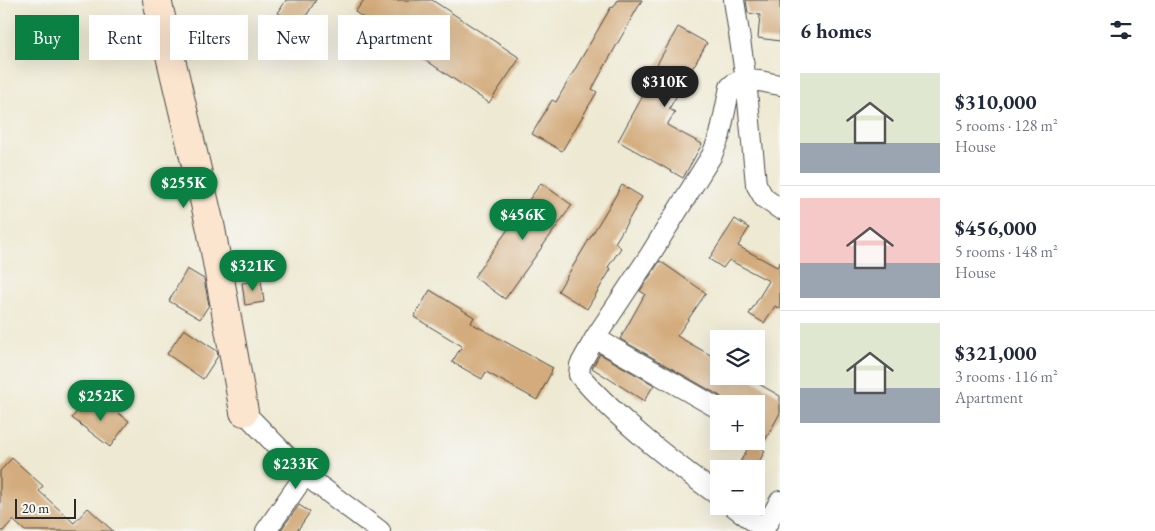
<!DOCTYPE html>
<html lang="en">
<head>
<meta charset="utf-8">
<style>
  body { margin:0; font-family:"EB Garamond",serif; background:#f2f2f3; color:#1f2937; height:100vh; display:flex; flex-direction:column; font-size:19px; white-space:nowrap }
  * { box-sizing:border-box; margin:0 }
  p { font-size:16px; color:#747a83 }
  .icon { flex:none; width:28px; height:28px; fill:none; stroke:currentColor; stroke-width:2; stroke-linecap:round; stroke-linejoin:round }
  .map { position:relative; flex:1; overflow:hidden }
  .sheet { display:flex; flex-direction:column; background:#fff; width:375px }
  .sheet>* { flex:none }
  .hud { position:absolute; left:15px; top:15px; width:475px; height:45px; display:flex; gap:10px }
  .buttons { position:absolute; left:710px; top:330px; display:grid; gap:10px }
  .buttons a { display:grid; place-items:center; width:55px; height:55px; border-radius:0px; background:#fff; box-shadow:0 5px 20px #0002; font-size:25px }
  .scale { position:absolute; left:15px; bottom:12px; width:61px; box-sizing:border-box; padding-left:5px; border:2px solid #2b2b2b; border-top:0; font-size:14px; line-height:18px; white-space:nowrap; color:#2b2b2b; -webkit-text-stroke:4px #f6f6f2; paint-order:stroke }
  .price { position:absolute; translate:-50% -42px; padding:0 11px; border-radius:18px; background:#0b8043; color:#fff; font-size:16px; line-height:32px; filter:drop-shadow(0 1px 2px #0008) }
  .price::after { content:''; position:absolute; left:50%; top:30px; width:15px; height:11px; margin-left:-8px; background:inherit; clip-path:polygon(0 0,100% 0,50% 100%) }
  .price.on { background:#222; color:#fff }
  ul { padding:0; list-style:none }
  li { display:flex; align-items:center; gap:15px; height:125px; padding:0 20px }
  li+li { border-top:1px solid #e0e1e3 }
  li span { display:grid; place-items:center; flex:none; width:140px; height:100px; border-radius:0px; color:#555 }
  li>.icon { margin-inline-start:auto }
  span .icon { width:60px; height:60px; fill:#fffc; stroke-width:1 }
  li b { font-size:21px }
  h2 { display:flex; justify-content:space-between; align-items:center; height:60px; padding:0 20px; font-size:21px }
  .tag { padding:0 18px; border-radius:0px; background:#fff; box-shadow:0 5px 20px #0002; font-size:18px; line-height:45px }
  .tag.on { background:#0b8043; color:#fff }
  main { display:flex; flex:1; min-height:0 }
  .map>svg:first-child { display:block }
  .building { fill:#d3ab7c }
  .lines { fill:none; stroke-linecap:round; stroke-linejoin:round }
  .street-casing { stroke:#484844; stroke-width:22 }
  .secondary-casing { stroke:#484844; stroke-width:30 }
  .street { stroke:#fff; stroke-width:20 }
  .secondary { stroke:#fce5cf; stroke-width:28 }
</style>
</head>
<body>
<main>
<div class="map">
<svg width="780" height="531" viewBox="0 0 780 531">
  <rect width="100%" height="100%" fill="#f6f6f2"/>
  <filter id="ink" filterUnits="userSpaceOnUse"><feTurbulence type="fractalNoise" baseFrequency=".02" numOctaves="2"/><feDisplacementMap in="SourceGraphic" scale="10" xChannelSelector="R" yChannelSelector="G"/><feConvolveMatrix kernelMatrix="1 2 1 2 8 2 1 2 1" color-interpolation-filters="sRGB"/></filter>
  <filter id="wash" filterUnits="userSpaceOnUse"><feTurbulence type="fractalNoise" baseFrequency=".0096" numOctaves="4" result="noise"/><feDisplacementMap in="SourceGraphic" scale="20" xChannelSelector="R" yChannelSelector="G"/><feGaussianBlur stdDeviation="1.12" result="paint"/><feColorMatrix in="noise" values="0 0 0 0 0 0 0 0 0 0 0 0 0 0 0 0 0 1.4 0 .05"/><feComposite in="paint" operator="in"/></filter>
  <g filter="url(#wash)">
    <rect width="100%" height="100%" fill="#eee9d2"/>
    <g id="blocks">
      <path class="building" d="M 286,0 L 316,0 L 300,26 L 278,13 Z
        M 364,0 L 432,0 L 520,58 L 489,103 L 355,12 Z
        M 618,0 L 642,0 L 592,89 L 597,92 L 562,151 L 532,134 L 552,100 L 556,102 L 611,7 L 613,8 Z
        M 746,0 L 780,0 L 780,41 L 758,38 L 760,15 L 748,13 Z
        M 678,27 L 707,43 L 669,109 L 675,112 L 667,125 L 702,144 L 683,178 L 618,141 L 645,92 L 642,91 Z
        M 541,183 L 572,205 L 505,299 L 474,277 Z
        M 622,185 L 642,197 L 615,243 L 621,248 L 608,267 L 611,269 L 587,309 L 558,291 Z
        M 735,219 L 749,228 L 738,246 L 777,267 L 780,262 L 780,309 L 775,306 L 764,323 L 749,314 L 769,281 L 729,260 L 723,268 L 709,259 Z
        M 660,261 L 706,293 L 677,336 L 719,360 L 719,376 L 745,376 L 780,396 L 780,413 L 761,448 L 765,451 L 755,469 L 736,469 L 751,443 L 756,446 L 756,407 L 758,404 L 725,404 L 720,396 L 620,339 L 645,294 L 640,291 Z
        M 187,269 L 204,279 L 209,305 L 200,319 L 169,301 Z
        M 261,280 L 264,302 L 245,305 L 242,283 Z
        M 430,290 L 474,317 L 471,323 L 553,368 L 551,370 L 552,371 L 537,400 L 486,372 L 482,379 L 452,362 L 462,346 L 414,317 Z
        M 184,329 L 217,351 L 218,356 L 203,379 L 167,354 Z
        M 600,354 L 654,385 L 644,401 L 592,368 Z
        M 86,400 L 97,409 L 102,401 L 129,421 L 110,447 L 72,418 Z
        M 12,458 L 43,486 L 39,491 L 74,523 L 88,508 L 113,531 L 25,531 L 13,520 L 3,531 L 0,531 L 0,471 Z
        M 299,505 L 310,512 L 297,531 L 280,531 Z"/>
    </g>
  </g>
  <g filter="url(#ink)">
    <use href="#blocks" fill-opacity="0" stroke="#484844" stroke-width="1"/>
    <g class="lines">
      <g class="street-casing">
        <path id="street" d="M 734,0 L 746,80 L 756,184 L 764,198 L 780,209
          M 595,338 L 714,406
          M 244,412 L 305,475 L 380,531
          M 719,496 C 670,460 619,421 579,375 L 580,365 L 595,338 L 650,255 L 712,155 L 720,135 L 730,87 C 742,74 765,83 780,85
          M 733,506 L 764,529
          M 266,531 L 305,475
          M 763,531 L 780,501"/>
      </g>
      <g class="secondary-casing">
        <path id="secondary" d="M 157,0 L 211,229 L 244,412"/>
      </g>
      <use href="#street" class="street"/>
      <use href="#secondary" class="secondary"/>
    </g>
  </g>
</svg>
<div class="buttons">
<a><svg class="icon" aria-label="layers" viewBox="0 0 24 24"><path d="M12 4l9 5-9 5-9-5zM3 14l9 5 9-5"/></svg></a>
<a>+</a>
<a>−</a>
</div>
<div class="scale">20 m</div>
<b class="price on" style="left:665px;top:108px">$310K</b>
<b class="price" style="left:184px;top:209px">$255K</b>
<b class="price" style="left:523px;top:241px">$456K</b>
<b class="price" style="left:253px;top:292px">$321K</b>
<b class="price" style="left:101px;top:422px">$252K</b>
<b class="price" style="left:296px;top:490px">$233K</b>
<div class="hud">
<a class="tag on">Buy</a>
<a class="tag">Rent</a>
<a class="tag">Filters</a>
<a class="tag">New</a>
<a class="tag">Apartment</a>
</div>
</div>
<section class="sheet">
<h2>6 homes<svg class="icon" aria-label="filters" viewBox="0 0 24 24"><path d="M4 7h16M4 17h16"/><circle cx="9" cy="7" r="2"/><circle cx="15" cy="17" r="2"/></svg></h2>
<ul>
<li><span style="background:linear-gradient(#dfe7d0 70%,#9aa5b1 0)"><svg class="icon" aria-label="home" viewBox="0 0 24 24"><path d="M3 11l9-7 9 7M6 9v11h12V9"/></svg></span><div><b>$310,000</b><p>5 rooms · 128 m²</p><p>House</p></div></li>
<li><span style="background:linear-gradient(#f6c9c9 65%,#9aa5b1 0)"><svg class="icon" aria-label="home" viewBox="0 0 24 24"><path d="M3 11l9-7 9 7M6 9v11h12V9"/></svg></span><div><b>$456,000</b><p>5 rooms · 148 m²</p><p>House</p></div></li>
<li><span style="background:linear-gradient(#dfe7d0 65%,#9aa5b1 0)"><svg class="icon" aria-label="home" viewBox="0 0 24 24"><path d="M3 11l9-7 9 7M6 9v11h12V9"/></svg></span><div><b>$321,000</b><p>3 rooms · 116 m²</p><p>Apartment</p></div></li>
</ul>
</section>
</main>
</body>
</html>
